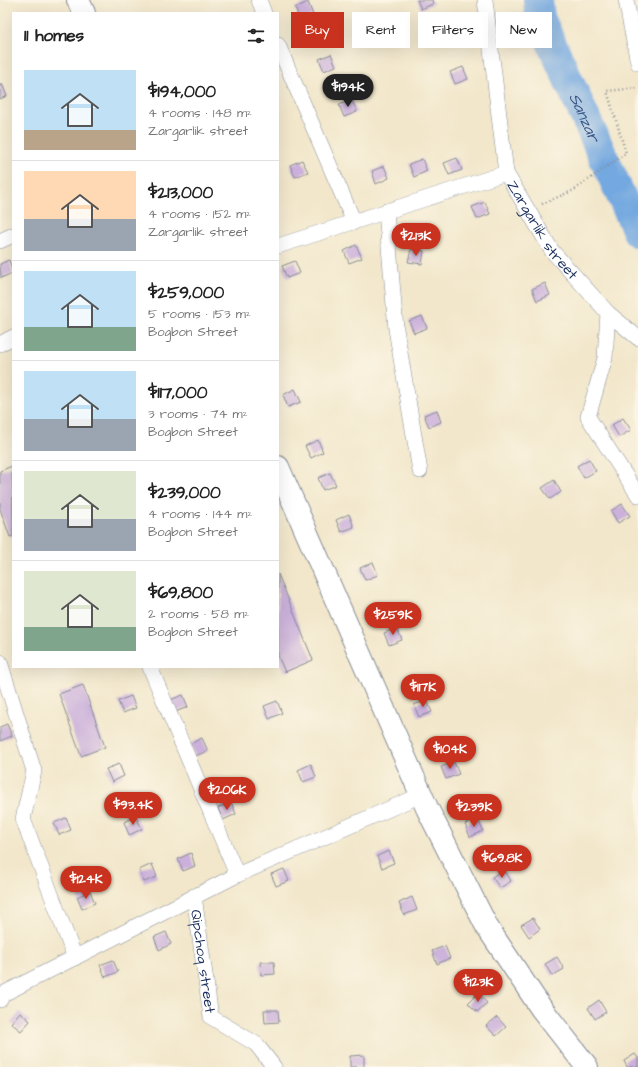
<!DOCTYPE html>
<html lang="en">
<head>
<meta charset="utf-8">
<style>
  body { margin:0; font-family:"Architects Daughter",sans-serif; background:#f6f6f6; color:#222; height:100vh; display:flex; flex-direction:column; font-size:15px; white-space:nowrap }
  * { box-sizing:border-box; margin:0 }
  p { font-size:13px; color:#767676 }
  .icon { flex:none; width:22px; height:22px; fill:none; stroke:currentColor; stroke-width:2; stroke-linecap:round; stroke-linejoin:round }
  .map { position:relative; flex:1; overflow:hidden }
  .side { position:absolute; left:12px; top:12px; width:267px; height:656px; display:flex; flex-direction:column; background:#fff; border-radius:0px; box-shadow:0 4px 16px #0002 }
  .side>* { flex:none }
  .top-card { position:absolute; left:291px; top:12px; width:287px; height:36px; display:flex; gap:8px }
  .price { position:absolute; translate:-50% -34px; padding:0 9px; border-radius:14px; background:#c8321e; color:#fff; font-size:13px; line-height:26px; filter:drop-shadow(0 1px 2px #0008) }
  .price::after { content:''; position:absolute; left:50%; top:24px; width:12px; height:9px; margin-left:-6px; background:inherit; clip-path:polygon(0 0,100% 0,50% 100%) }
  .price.on { background:#222; color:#fff }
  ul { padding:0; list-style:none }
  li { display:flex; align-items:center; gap:12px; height:100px; padding:0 12px }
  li+li { border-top:1px solid #e0e0e0 }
  li span { display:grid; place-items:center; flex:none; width:112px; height:80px; border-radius:0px; color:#555 }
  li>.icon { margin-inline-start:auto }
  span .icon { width:48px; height:48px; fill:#fffc; stroke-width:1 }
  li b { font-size:17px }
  h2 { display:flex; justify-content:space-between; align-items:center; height:48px; padding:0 12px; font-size:17px }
  .pill { padding:0 14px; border-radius:0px; background:#fff; box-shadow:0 4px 16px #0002; font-size:14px; line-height:36px }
  .pill.on { background:#c8321e; color:#fff }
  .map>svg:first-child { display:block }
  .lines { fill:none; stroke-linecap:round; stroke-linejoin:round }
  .river { stroke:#73a8e0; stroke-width:30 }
  .building { fill:#cbb0db }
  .minor-casing { stroke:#868b94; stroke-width:16 }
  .primary-casing { stroke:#868b94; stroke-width:24 }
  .path { stroke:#868b94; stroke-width:2.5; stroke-dasharray:1 3; stroke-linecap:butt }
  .minor { stroke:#fff; stroke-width:15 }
  .primary { stroke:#fff; stroke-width:22 }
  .labels { text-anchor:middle; stroke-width:3; stroke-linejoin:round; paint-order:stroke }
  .street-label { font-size:15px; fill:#1b2f5e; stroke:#fcf5e5 }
  .water-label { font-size:16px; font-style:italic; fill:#355385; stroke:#fcf5e5 }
</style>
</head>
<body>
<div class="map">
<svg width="638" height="1067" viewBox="0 0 638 1067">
  <rect width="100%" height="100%" fill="#fcf5e5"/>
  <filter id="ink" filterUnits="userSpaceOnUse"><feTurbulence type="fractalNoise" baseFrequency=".025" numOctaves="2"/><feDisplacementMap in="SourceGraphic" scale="8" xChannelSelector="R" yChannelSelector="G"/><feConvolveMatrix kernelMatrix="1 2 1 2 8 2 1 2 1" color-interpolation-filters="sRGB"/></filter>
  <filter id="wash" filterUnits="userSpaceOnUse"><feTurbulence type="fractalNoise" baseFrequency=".012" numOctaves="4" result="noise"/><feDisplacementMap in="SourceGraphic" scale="16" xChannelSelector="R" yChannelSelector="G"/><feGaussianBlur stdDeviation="0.9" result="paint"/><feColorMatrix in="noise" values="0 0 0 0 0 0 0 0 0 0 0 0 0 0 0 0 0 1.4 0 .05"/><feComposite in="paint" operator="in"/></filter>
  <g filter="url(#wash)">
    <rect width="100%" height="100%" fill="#f2e7cb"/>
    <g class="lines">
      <path class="river" id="s1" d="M 538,0 L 540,18 L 638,233"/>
    </g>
    <g id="blocks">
      <path class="building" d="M 417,0 L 432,0 L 433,4 L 421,9 Z
        M 308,2 L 313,15 L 300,20 L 295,8 Z
        M 331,54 L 336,66 L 324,71 L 319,59 Z
        M 463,67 L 468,79 L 455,84 L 450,72 Z
        M 2,84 L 7,96 L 0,99 L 0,85 Z
        M 352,100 L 357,112 L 344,117 L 339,105 Z
        M 457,158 L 462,170 L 449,175 L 444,163 Z
        M 422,159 L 427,171 L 414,177 L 409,164 Z
        M 302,160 L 308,172 L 295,177 L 290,165 Z
        M 384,166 L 389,178 L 376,184 L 372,171 Z
        M 485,202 L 490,214 L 477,219 L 472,207 Z
        M 356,245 L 362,258 L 349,263 L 344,251 Z
        M 411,249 L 424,251 L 422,264 L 408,262 Z
        M 9,260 L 13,273 L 1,278 L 0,264 Z
        M 295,261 L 300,273 L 287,278 L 282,266 Z
        M 545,283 L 550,295 L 537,301 L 532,289 Z
        M 422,316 L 427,328 L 414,333 L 409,321 Z
        M 295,389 L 301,402 L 288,407 L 283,395 Z
        M 437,410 L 441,422 L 429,427 L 424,415 Z
        M 623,418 L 631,430 L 619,437 L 612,425 Z
        M 318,440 L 323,452 L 311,458 L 305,446 Z
        M 589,459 L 596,471 L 584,478 L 577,466 Z
        M 12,466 L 13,536 L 10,537 L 0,509 L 0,471 Z
        M 330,473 L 336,485 L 323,490 L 318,478 Z
        M 554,480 L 561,492 L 550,499 L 542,488 Z
        M 622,504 L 630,516 L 618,523 L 611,511 Z
        M 349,514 L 354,527 L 341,532 L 336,520 Z
        M 373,562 L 378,575 L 365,580 L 360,568 Z
        M 278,574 L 313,660 L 285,672 L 278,656 Z
        M 397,628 L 402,640 L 389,645 L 384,633 Z
        M 83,685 L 105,747 L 81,756 L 59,694 Z
        M 183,695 L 188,707 L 175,712 L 170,700 Z
        M 131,696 L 136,708 L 123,713 L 118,701 Z
        M 427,700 L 432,712 L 419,717 L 414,705 Z
        M 277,701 L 282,713 L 269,719 L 264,706 Z
        M 7,724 L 12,736 L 0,741 L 0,727 Z
        M 202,738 L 208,751 L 195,756 L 190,744 Z
        M 454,762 L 459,774 L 446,779 L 441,767 Z
        M 119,764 L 124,776 L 112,782 L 106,769 Z
        M 311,764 L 316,777 L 303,782 L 298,770 Z
        M 231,802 L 236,814 L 223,820 L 218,808 Z
        M 136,817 L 142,829 L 129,835 L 124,822 Z
        M 66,818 L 71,830 L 59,835 L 54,823 Z
        M 478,819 L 483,831 L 470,837 L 465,824 Z
        M 389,851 L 394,863 L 382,868 L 377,856 Z
        M 191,853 L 195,866 L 183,871 L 178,859 Z
        M 152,864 L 157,877 L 144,882 L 139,870 Z
        M 284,869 L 289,881 L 276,886 L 271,874 Z
        M 504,869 L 511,881 L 500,888 L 492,877 Z
        M 90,891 L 95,903 L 82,909 L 77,897 Z
        M 412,897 L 417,910 L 404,915 L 399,903 Z
        M 533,918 L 540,929 L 529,937 L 521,925 Z
        M 166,932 L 171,944 L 159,950 L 154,937 Z
        M 445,946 L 450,958 L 437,964 L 432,951 Z
        M 557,957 L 564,969 L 552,976 L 545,964 Z
        M 113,960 L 118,972 L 105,977 L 100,965 Z
        M 260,962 L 274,962 L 275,974 L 261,975 Z
        M 478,993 L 487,1003 L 477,1012 L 468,1003 Z
        M 599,1000 L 606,1012 L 595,1019 L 588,1008 Z
        M 264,1010 L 278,1010 L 279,1022 L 265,1023 Z
        M 20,1012 L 30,1021 L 21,1031 L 11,1023 Z
        M 497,1017 L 506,1027 L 496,1036 L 486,1026 Z
        M 635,1054 L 638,1058 L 638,1067 L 627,1067 L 624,1061 Z
        M 364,1055 L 364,1067 L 350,1067 L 350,1056 Z"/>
    </g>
  </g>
  <g filter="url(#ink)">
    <use href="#blocks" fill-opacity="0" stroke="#868b94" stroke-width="1"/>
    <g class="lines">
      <g class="minor-casing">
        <g id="minor">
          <path d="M 259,0 L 264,13"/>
          <path id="s2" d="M 485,0 L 506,173 L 552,251 L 608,313 L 638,338"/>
          <path d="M 626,0 L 638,63"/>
          <path d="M 278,45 L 354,222"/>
          <path d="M 386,211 L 396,329 L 420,471"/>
          <path d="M 0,241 L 13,235"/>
          <path d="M 278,246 L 506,173"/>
          <path d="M 608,313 L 605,358 L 588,417 L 638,495"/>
          <path d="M 0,344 L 13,337"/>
          <path d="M 0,662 L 34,771 L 23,819 L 75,958"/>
          <path d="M 150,667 L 237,875"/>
          <path id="s3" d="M 194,896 L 211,1017 L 256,1044 L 274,1067"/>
          <path d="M 0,1000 L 3,994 L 237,875 L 421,795"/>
        </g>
      </g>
      <g class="primary-casing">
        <path id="primary" d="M 78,0 L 84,13
          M 278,467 L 427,808 L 487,927 L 541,1008 L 587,1067"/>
      </g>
      <path class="path" d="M 542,204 L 574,190 L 626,153 L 607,91 L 638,88"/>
      <use href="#minor" class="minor"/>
      <use href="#primary" class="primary"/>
    </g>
  </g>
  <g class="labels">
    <g class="street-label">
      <text dy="5" stroke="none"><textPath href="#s2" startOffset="242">Zargarlik street</textPath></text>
      <text dy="5" stroke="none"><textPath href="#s3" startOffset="66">Qipchoq street</textPath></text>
    </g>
    <g class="water-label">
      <text dy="6" stroke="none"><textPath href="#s1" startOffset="127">Sanzar</textPath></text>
    </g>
  </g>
</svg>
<b class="price on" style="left:348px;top:108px">$194K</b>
<b class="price" style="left:416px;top:257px">$213K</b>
<b class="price" style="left:393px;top:636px">$259K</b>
<b class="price" style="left:423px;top:708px">$117K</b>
<b class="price" style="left:450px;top:770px">$104K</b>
<b class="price" style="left:227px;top:811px">$206K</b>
<b class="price" style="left:133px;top:826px">$93.4K</b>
<b class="price" style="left:474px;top:828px">$239K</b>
<b class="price" style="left:502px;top:879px">$69.8K</b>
<b class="price" style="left:86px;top:900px">$124K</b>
<b class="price" style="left:478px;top:1003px">$123K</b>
<div class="top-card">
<a class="pill on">Buy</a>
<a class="pill">Rent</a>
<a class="pill">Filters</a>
<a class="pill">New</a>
</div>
<section class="side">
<h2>11 homes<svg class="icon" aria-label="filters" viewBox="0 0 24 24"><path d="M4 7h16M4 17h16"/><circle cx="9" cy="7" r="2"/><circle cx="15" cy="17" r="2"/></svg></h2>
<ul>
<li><span style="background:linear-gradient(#bfe0f5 75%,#b9a48a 0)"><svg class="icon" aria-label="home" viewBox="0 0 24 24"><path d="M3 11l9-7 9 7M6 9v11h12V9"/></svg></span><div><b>$194,000</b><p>4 rooms · 148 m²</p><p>Zargarlik street</p></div></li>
<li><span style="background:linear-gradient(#ffd9b3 60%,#9aa5b1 0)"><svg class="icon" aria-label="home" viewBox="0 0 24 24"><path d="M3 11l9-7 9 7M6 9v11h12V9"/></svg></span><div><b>$213,000</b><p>4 rooms · 152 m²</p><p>Zargarlik street</p></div></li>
<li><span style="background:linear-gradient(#bfe0f5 70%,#7fa58c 0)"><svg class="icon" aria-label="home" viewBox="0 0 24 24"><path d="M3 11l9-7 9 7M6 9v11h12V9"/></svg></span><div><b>$259,000</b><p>5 rooms · 153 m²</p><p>Bogbon Street</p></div></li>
<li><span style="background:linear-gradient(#bfe0f5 60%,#9aa5b1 0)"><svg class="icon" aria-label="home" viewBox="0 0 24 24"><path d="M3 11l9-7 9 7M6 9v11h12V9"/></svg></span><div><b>$117,000</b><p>3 rooms · 74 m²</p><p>Bogbon Street</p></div></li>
<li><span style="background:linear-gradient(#dfe7d0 60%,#9aa5b1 0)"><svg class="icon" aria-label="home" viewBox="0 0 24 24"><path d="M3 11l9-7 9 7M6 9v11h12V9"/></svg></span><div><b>$239,000</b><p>4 rooms · 144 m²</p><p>Bogbon Street</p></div></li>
<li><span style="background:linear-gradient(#dfe7d0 70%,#7fa58c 0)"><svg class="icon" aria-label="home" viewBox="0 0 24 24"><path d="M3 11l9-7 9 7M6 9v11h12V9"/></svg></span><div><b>$69,800</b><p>2 rooms · 58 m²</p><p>Bogbon Street</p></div></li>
</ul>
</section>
</div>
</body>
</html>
